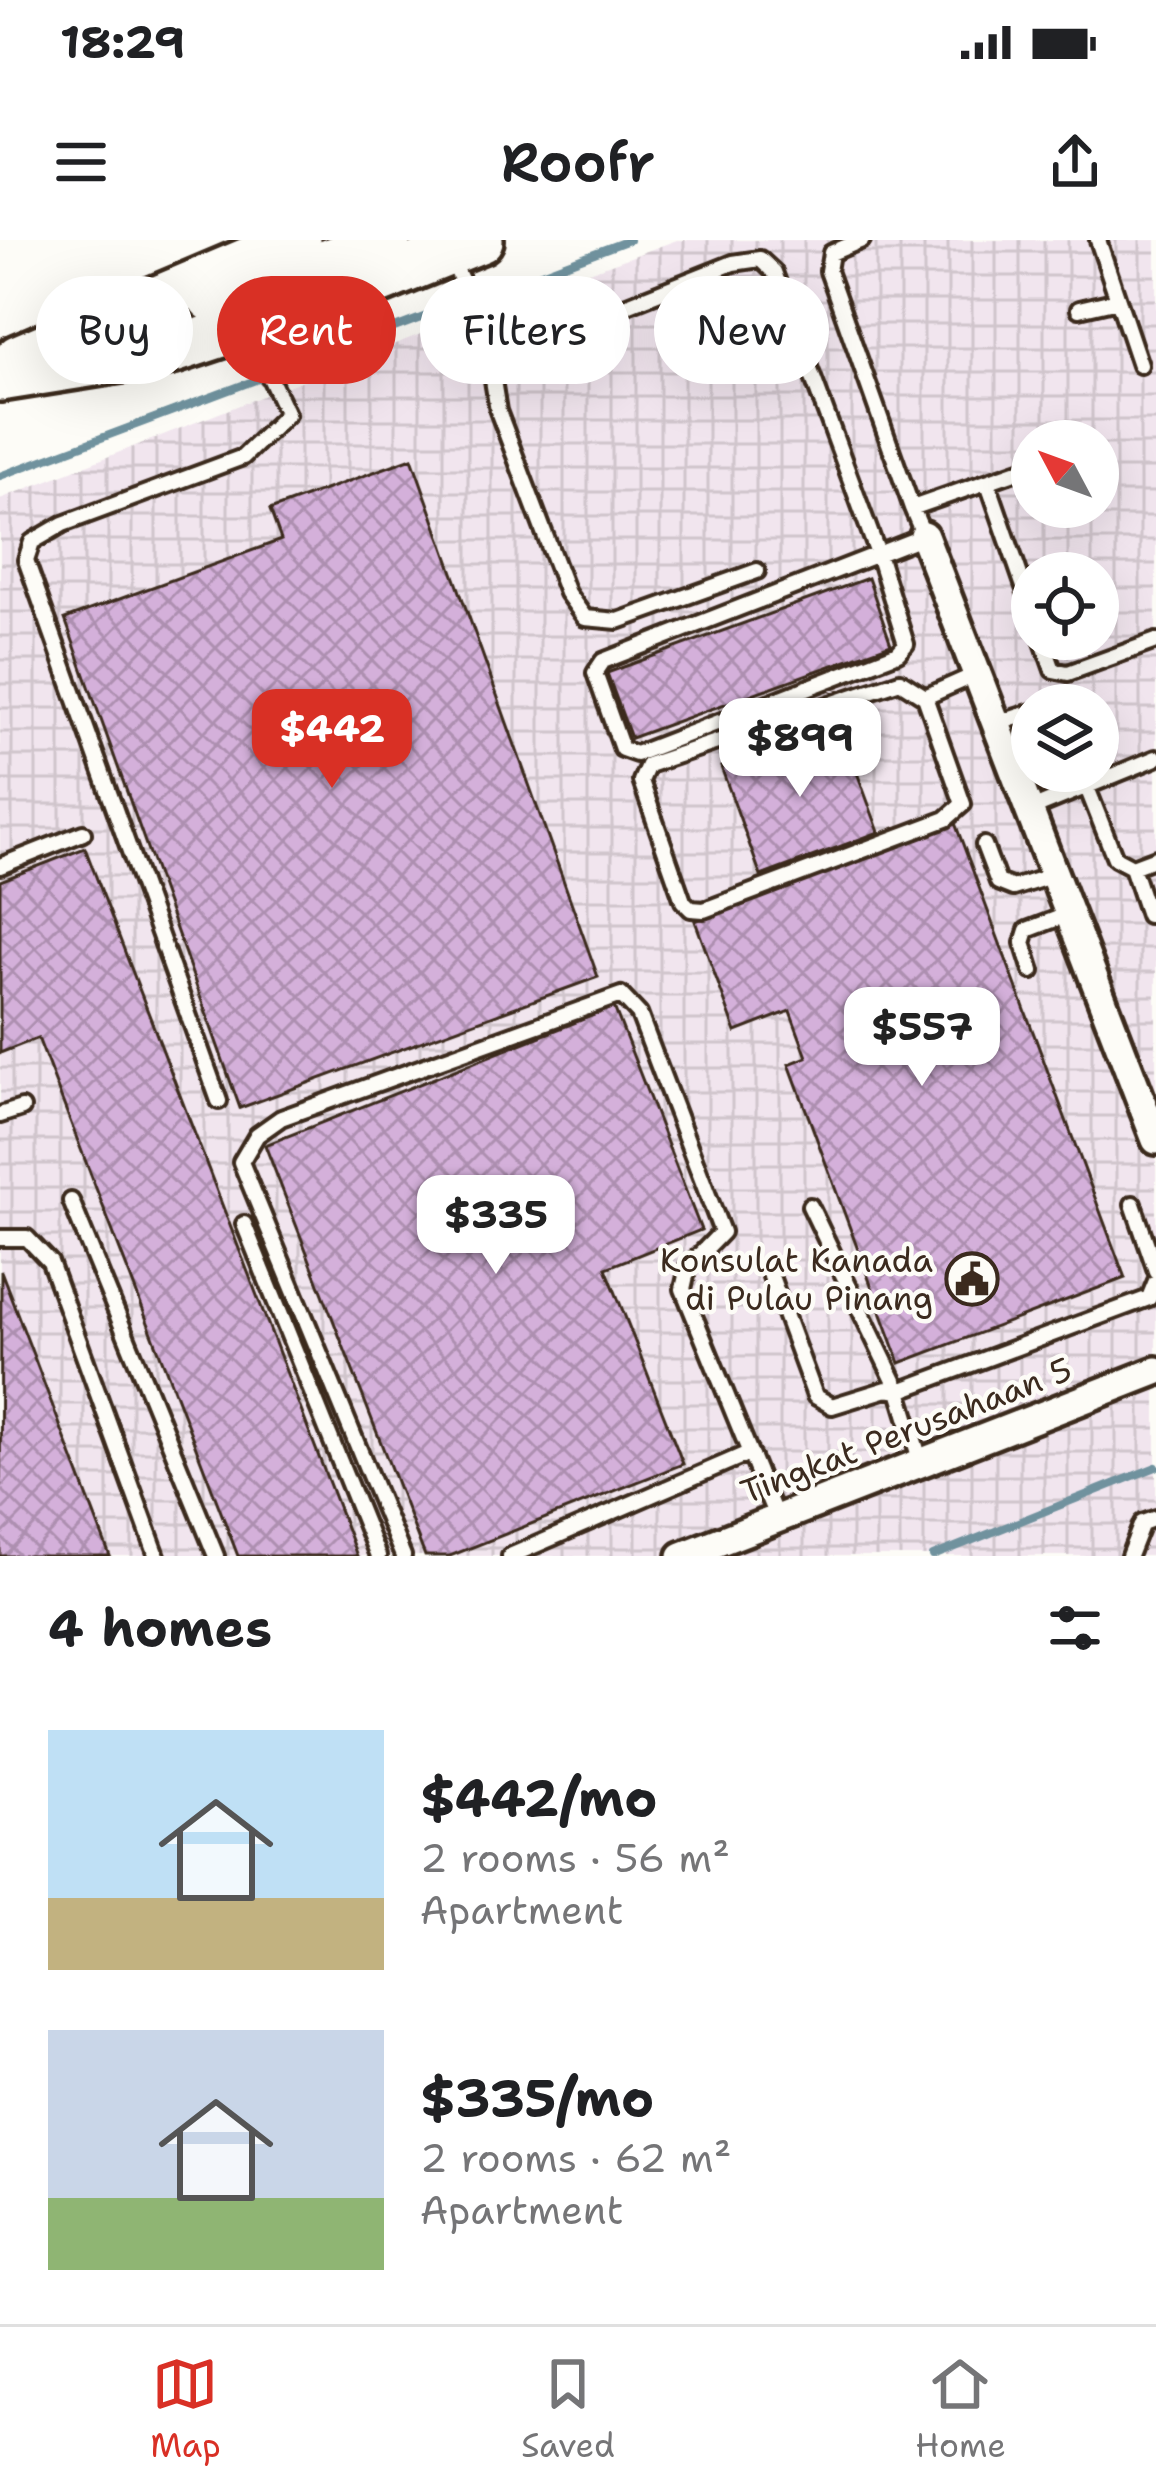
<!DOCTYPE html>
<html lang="en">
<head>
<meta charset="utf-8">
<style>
  body { margin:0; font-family:"Shantell Sans",sans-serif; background:#f2f2f2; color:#202124; height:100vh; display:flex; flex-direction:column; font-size:45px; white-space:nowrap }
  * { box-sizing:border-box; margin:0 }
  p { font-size:39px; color:#757577 }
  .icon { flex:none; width:66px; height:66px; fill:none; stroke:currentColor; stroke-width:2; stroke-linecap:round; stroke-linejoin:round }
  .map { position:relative; height:1316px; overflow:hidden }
  .side { display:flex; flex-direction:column; background:#fff; flex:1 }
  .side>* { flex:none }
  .top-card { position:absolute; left:36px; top:36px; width:1086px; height:108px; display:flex; gap:24px }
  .needle { width:78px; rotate:311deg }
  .fabs { position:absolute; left:1011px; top:180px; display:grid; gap:24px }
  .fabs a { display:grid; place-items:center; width:108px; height:108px; border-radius:50%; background:#fff; box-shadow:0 12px 48px #0002; font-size:60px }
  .price { position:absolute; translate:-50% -102px; padding:0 27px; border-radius:24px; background:#fff; color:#222; font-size:39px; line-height:78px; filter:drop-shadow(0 3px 6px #0008) }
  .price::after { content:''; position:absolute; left:50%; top:72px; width:36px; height:27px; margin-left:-18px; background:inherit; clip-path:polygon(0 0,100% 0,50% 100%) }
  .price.active { background:#d93025; color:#fff }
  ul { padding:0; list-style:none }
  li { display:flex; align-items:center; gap:36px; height:300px; padding:0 48px }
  li span { display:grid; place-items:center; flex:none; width:336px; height:240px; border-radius:0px; color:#555 }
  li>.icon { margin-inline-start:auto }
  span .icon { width:144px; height:144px; fill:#fffc; stroke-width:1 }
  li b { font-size:51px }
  h2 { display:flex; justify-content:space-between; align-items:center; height:144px; padding:0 48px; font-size:51px }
  .tag { padding:0 42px; border-radius:54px; background:#fff; box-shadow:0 12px 48px #0002; font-size:42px; line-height:108px }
  .tag.active { background:#d93025; color:#fff }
  .status { display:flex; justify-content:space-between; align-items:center; height:84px; padding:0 60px; background:#fff; direction:ltr }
  .status svg { height:33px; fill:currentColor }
  header { display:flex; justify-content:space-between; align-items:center; height:156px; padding:0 48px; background:#fff; font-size:54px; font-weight:600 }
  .tabs { display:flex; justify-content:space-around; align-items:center; height:168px; border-top:3px solid #e0e0e0; background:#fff; font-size:33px; color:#757577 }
  .tabs a { display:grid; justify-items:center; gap:6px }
  .tabs .active { color:#d93025 }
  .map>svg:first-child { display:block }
  .industrial { fill:url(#industrial-grid); fill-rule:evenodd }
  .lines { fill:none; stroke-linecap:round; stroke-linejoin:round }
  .stream { stroke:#6f929e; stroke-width:8 }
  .building { fill:url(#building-cross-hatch); stroke:#3b2a1e; stroke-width:3 }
  .service-casing { stroke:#3b2a1e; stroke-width:22 }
  .minor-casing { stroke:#3b2a1e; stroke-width:36 }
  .primary-casing { stroke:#3b2a1e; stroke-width:54 }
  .service { stroke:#fdfcf7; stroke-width:14 }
  .minor { stroke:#fdfcf7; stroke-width:27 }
  .primary { stroke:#fdfcf7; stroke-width:45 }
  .labels { text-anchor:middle; stroke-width:9; stroke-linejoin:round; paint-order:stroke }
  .poi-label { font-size:33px; fill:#3b2a1e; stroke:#fdfcf7; text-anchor:end }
  .street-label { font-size:33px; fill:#3b2a1e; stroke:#fdfcf7 }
</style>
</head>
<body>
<div class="status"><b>18:29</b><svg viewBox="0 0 49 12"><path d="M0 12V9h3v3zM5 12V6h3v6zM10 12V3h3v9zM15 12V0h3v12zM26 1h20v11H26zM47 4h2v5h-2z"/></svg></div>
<header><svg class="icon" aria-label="menu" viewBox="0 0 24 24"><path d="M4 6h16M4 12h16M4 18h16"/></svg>Roofr<svg class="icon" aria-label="share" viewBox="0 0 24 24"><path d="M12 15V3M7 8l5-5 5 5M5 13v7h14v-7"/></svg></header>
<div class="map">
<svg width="1156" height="1316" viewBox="0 0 1156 1316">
  <defs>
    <pattern id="industrial-grid" width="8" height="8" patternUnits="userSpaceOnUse" patternTransform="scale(3)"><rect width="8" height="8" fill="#f1e5ee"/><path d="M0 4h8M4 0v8" fill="none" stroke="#d0c5cc"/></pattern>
    <pattern id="building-cross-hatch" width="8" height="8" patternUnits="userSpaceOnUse" patternTransform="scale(3)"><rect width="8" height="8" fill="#d4b0da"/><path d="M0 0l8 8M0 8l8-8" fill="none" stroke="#ad8fb0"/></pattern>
  </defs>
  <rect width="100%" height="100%" fill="#fdfcf7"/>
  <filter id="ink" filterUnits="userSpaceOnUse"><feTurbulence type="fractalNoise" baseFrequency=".00833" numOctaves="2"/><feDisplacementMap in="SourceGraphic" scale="24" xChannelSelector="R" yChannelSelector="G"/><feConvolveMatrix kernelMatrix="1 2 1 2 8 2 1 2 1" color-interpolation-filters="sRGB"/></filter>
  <g filter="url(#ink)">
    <path class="industrial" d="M 677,0 L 1156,0 L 1156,1316 L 0,1316 L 0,259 L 441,86 ZM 1032,201 L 1098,201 L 1098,267 L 1032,267 ZM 1032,333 L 1098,333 L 1098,399 L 1032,399 ZM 1032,465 L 1098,465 L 1098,531 L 1032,531 Z"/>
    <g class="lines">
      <path class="stream" d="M 0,236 L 629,0
        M 933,1316 L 1156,1227"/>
    </g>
    <path class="building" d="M 412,218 L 598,737 L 240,868 L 65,379 L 281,300 L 270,270 Z
      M 868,338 L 891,404 L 631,498 L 607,433 Z
      M 839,484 L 879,592 L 761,636 L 721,527 Z
      M 955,583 L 1125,1038 L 900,1123 L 789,824 L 807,817 L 790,771 L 736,792 L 695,681 Z
      M 85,608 L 357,1316 L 238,1316 L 38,798 L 0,813 L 0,641 Z
      M 614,767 L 701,990 L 606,1028 L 683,1224 L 450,1316 L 425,1316 L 265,905 Z
      M 1,1031 L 110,1316 L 0,1316 Z"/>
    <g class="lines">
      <g class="service-casing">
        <path id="service" d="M 862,0 L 831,13 L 828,31 L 912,268
          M 1098,0 L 1140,125
          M 450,17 L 499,116 L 733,23 L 760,19 L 774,32 L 878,314 L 906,404 L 898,413 L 636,514 L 622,509 L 595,433 L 603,421 L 878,314 L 924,296 L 912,268 L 1032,226
          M 1079,69 L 1118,60
          M 499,116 L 493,140 L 498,171 L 567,353 L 585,378 L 618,381 L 757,331
          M 988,243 L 1032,370
          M 1042,399 L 1053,430 L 1068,433 L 1156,401
          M 925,457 L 963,564 L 946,579 L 704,670 L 691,669 L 683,661 L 641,541 L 648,525 L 900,441 L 925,457 L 977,434
          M 1051,465 L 1070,459
          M 996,484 L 1032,472
          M 1086,545 L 1115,618 L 1132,627 L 1156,618
          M 1029,570 L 1156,518
          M 984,605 L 998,642 L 1013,648 L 1054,635
          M 0,626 L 83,593
          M 1132,627 L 1148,675
          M 1032,731 L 1023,703 L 1027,690 L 1069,674
          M 219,861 L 26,320 L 32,302 L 63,284 L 243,217 L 287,174 L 248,91
          M 0,875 L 22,868
          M 71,961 L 216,1316
          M 1133,964 L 1156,1031
          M 244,984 L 378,1316
          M 0,998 L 27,998 L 50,1022 L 157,1316
          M 769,1031 L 815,1156 L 832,1166 L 887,1149 L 899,1151 L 810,966
          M 921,1223 L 899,1151 L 1149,1058 L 1156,1041
          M 403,1316 L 241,922 L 257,895 L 281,878 L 621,755 L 639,774 L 722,992 L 688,1027 L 683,1049 L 777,1279
          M 510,1316 L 749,1213
          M 1129,1316 L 1142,1283 L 1156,1278"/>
      </g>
      <g class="minor-casing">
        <path id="minor" d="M 924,296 L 1156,900
          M 682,1316 L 1156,1131"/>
      </g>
      <g class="primary-casing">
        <path id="primary" d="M 211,58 L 269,44 L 387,0
          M 18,118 L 297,0
          M 0,138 L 171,111 L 366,46 L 480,0"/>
      </g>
      <use href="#service" class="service"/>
      <use href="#minor" class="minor"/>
      <use href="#primary" class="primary"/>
    </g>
  </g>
  <defs>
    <g id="civic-ring" transform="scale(2.7)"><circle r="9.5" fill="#fdfcf7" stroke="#3b2a1e" stroke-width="1.5"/><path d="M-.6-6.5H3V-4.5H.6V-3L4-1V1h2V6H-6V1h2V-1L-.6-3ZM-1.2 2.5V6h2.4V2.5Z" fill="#3b2a1e"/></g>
  </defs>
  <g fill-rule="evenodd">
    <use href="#civic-ring" x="972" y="1039"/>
  </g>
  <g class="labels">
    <g class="poi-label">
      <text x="933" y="1032">Konsulat Kanada<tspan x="933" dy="38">di Pulau Pinang</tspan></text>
    </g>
    <g class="street-label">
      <text transform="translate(906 1190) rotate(-21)" y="12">Tingkat Perusahaan 5</text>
    </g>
  </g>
</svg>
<div class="fabs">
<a><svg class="needle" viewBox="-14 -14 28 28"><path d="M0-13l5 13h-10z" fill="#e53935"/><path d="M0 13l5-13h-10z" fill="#757577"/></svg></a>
<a><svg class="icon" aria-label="locate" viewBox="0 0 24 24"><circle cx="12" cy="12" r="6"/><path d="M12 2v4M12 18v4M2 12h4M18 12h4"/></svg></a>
<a><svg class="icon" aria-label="layers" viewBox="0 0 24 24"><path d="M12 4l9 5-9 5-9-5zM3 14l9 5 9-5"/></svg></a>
</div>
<b class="price active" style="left:332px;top:551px">$442</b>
<b class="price" style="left:800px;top:560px">$899</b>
<b class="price" style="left:922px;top:849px">$557</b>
<b class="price" style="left:496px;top:1037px">$335</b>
<div class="top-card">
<a class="tag">Buy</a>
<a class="tag active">Rent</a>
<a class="tag">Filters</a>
<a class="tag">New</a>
</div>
</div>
<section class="side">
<h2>4 homes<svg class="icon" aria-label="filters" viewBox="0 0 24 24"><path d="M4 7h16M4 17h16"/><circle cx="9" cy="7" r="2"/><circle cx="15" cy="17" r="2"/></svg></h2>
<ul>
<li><span style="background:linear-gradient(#bfe0f5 70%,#c2b280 0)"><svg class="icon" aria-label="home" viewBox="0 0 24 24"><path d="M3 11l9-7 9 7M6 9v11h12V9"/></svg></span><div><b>$442/mo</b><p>2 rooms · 56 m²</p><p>Apartment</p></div></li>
<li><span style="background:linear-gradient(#c9d6e8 70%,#8fb573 0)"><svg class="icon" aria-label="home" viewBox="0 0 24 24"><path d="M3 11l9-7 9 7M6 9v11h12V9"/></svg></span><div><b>$335/mo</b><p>2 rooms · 62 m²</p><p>Apartment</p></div></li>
</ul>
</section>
<nav class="tabs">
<a class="active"><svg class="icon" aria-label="map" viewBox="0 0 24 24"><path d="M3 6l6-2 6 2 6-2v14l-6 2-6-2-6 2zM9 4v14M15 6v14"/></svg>Map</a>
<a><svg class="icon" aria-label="saved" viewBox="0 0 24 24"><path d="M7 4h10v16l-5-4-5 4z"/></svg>Saved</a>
<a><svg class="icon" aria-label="home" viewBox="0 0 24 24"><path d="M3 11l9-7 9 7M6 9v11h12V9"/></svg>Home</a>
</nav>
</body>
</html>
